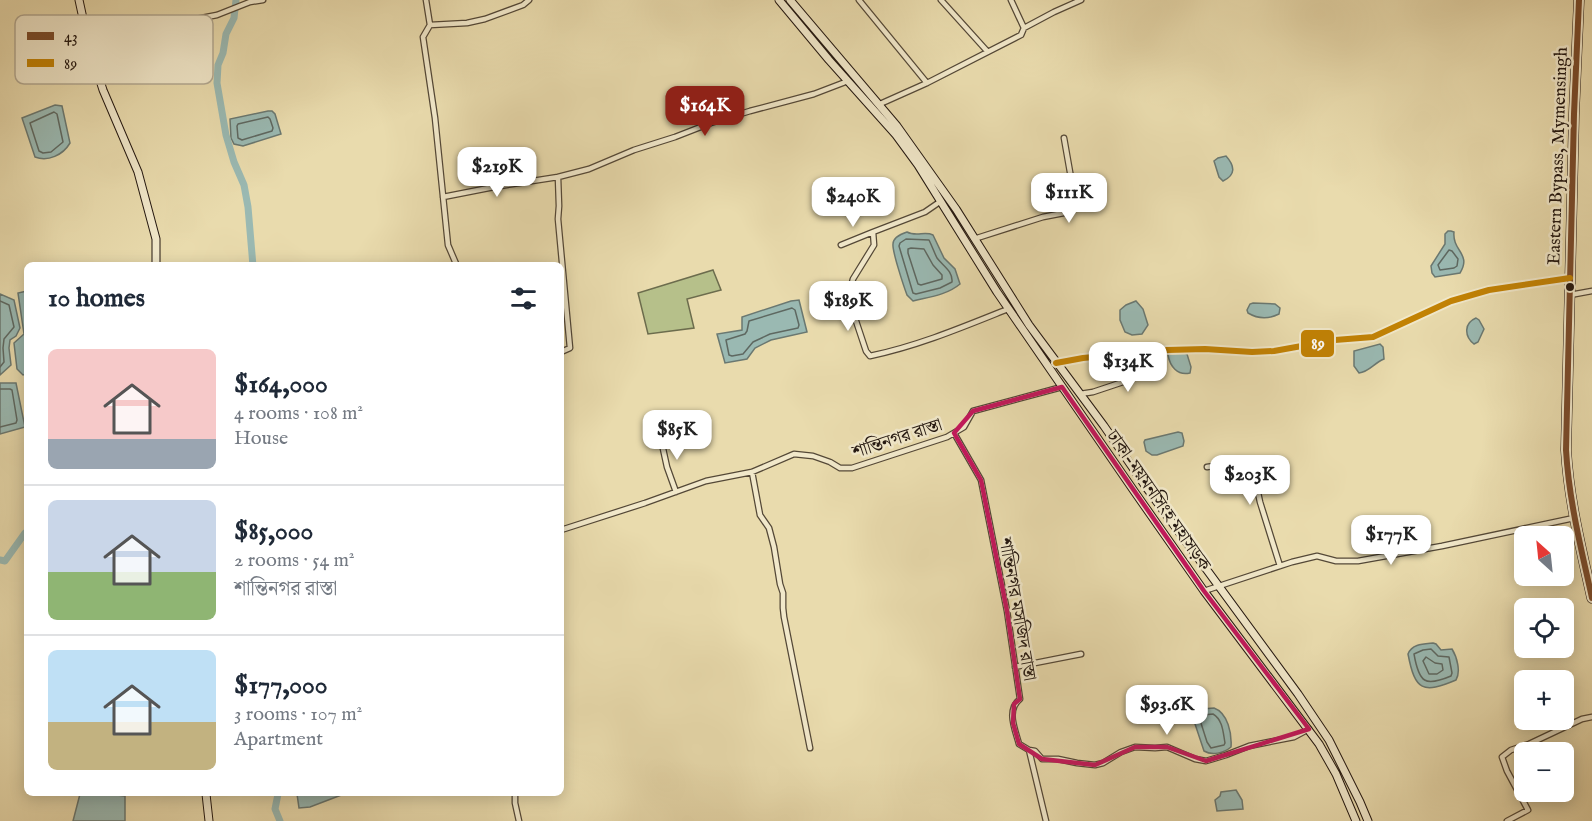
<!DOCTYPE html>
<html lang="en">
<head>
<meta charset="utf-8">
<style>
  body { margin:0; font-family:"IM FELL English","Noto Serif Bengali",serif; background:#f2f2f3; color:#1f2937; height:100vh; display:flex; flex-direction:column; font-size:22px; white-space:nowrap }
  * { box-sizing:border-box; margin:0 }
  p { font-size:20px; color:#747a83 }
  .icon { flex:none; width:33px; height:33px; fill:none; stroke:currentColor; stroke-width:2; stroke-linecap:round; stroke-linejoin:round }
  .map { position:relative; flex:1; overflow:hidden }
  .side { position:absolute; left:24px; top:262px; width:540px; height:534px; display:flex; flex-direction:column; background:#fff; border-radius:9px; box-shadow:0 3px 15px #0003 }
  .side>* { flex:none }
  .needle { width:39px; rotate:333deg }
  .tools { position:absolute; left:1514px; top:526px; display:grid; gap:12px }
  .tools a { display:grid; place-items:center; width:60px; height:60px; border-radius:9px; background:#fff; box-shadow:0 3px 15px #0003; font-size:30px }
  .price { position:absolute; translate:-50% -51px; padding:0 14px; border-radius:12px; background:#fff; color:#222; font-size:20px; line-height:39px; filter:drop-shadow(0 2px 3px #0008) }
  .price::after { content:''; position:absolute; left:50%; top:36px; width:18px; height:14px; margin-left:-9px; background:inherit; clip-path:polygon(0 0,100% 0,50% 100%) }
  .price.selected { background:#8f2418; color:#fff }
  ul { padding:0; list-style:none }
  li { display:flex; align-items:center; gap:18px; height:150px; padding:0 24px }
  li+li { border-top:2px solid #e0e1e3 }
  li span { display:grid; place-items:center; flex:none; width:168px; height:120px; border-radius:9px; color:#555 }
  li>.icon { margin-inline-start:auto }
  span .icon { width:72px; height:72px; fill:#fffc; stroke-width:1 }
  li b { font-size:26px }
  h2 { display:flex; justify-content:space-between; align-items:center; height:72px; padding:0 24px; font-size:26px }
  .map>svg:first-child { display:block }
  .green { fill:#b6c08a; stroke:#6c6c4d; stroke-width:1.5 }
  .water { fill:#9ab9b2; stroke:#6a7871; stroke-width:1.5 }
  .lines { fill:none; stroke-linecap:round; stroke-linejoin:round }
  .shore { stroke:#5e6861; stroke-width:1.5 }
  .canal { stroke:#9ab9b2; stroke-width:7 }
  .street-casing { stroke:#544837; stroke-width:7 }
  .secondary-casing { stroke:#231710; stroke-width:9 }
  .highway-casing { stroke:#231710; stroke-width:11 }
  .street { stroke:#f1e8ca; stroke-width:4.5 }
  .secondary { stroke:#f1e8ca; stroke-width:7 }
  .highway { stroke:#e9dbad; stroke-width:9 }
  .bus-1-casing { stroke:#f1e8ca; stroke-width:10 }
  .bus-2-casing { stroke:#f1e8ca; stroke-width:10 }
  .bus-1 { stroke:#7a4b2a; stroke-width:6 }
  .bus-2 { stroke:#c28204; stroke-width:6 }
  .marked { fill:none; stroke:#c2185b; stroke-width:4.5; stroke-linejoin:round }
  .bus-dot { fill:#231710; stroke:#f1e8ca; stroke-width:2 }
  .labels { text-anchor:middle; stroke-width:5; stroke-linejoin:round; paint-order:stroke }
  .street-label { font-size:18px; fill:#231710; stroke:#f1e8ca }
  .key { fill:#f1e8ca; stroke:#b3a992; stroke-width:1.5 }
  .key-label { font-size:16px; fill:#231710 }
  .line-badge { stroke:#f1e8ca; stroke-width:2 }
  .badge-label { font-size:16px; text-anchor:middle; font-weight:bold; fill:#fff }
</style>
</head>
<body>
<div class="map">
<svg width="1592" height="821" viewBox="0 0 1592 821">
  <rect width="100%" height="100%" fill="#e9dbad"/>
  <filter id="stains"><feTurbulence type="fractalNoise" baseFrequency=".00333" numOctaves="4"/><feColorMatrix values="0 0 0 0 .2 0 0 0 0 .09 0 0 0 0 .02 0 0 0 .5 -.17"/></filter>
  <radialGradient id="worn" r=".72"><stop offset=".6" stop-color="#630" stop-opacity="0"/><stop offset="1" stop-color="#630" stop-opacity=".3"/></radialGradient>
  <path class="green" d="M 713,270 L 721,290 L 687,299 L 694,328 L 648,334 L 638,293 Z"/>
  <path class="water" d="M 55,105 L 62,106 L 70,143 C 63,155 48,162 35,157 L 22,118 Z
    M 268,111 L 272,111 L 275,114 L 281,134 L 243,146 L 234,144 L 231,138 L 230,119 Z
    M 1226,156 C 1235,166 1236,175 1223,181 L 1219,177 L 1214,161 L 1218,158 Z
    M 1448,231 L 1451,231 L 1454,232 C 1452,251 1472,254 1460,273 L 1435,277 L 1432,273 L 1431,266 L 1445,244 L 1445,234 Z
    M 907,232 C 916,237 925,231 933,235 L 944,258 L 955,269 L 960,284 C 947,295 929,297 913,301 L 907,295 C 904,287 892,251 893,244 C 893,238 901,234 907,232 Z
    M 27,291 L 27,374 L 23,375 L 17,369 L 14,343 L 24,334 L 18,293 Z
    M 0,294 L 14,300 L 20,328 L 16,336 L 10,340 L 9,348 L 11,365 L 0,375 Z
    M 799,300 L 807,332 L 771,340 L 755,348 L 747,359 L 725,363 L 717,334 L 742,330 L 742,317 L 791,301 Z
    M 1136,301 L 1143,309 L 1148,325 L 1142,334 L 1132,335 L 1125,332 L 1120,320 L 1120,310 L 1126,305 Z
    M 1253,303 L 1275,304 L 1280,308 L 1279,314 C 1269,319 1258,319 1248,313 L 1247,310 L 1250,304 Z
    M 1476,318 L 1479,320 L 1484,329 L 1478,342 L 1474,344 C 1464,336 1464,323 1476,318 Z
    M 1380,344 L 1383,347 L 1384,359 C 1374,363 1369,372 1359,373 L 1354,366 L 1354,351 Z
    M 1170,352 L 1182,352 L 1187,354 L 1191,367 L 1190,373 C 1177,376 1170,366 1168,355 Z
    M 0,383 L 16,383 L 25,427 L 0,434 Z
    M 1178,432 L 1182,433 L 1184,441 L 1183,446 L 1157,455 L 1152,455 L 1146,451 L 1144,442 L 1145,440 Z
    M 1433,643 L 1436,644 L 1441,650 L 1452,649 C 1457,657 1461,672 1456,680 C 1423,694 1415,691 1408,654 C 1412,644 1423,644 1433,643 Z
    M 1214,708 C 1228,713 1232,734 1231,747 C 1224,753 1212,756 1204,751 L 1194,721 L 1195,715 L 1201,709 Z
    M 1236,790 L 1242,800 L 1243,809 L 1217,811 L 1215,800 L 1220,796 L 1221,792 Z
    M 80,794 L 109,794 L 125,796 L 125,821 L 73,821 Z
    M 297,794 L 344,794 L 310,807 L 299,808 Z"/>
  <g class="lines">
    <path class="shore" d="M 54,112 L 57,114 L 63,142 L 51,152 L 43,153 L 39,151 L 30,123 Z
      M 268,117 L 270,119 L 273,128 L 272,131 L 242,140 L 238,138 L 237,126 L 238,124 Z
      M 906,239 L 929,240 C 932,246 934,252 937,258 C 943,266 953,271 952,282 L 940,288 L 916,294 L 913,293 L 899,246 L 900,243 Z
      M 911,248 L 924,249 L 933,265 L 942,275 L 942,279 L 921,285 L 918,284 L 908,253 L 908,249 Z
      M 1449,250 L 1452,251 L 1458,259 L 1457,266 L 1454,268 L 1440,270 L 1438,265 Z
      M 0,301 L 9,305 L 14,327 L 4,339 L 3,348 L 4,362 L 0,367
      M 792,308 L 795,310 L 799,325 L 798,328 L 770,334 L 753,342 L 743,354 L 732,356 L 729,355 L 726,340 L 745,334 L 747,331 L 749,321 Z
      M 0,389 L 10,389 L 12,390 L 17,420 L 16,423 L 0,427
      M 1431,649 L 1438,656 L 1449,657 L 1452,673 L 1451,676 C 1425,687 1419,683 1414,654 L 1423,650 Z
      M 1426,657 L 1435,663 L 1442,664 L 1443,670 L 1437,674 L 1429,674 L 1423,661 Z
      M 1213,714 C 1223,720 1223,732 1225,743 L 1224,745 L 1211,748 L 1207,742 L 1200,720 L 1203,715 Z"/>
    <path class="canal" d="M 236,0 L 234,18 L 226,34 L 223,53 L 218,65 L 217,83 L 226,135 L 234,162 L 244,185 L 248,207 L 253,266
      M 0,560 L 5,561 L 25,533 L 27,533
      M 278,794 L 275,809 L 280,821"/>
    <g class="street-casing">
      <path id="street" d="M 426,0 L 430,25 L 423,37 L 435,118 L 448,245 L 457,266
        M 859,0 L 927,83
        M 941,0 L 987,51
        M 1011,0 L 1024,28
        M 430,25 L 467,23 L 485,19 L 523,5 L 529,0
        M 90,48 L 170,24 L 217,15 L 250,2 L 263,0
        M 880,104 L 927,83 L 1021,35 L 1024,28 L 1054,12 L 1081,0
        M 558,177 L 589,169 L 634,150 L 675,137 L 711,123 L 750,111 L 814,94 L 848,81
        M 443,197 L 494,187 L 558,177 L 559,206 L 558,219 L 570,348 L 561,352
        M 941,201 L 925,212 L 873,232 L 874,245 L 853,279 L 849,294 L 853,312 L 866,351 L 870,356 C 918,346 963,327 1008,309
        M 974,239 L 1043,217 L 1069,212 L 1073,189 L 1064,138
        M 841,245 L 873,232
        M 1570,295 L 1592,291
        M 1056,363 L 1083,358 L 1167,350 L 1205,349 L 1252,352 L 1274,351 L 1335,340 L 1373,337 L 1451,301 L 1489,290 L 1569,278
        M 1080,394 L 1093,392 L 1123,382 L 1139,364 L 1155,351
        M 954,433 L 981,480 L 1007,611 L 1020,699 C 1006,710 1015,729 1019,744 L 1029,750 L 1046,821
        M 660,435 L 667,467 L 676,492
        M 1207,467 L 1236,463 L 1246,463 L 1250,467 L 1254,474 L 1260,502 L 1280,566
        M 752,472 L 760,515 L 769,528 L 774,547 L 780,584 L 783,593 L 783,608 L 784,617 L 810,748
        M 561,530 L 645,503 L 706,481 L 752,472 L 794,454 L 813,456 L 830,462 L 840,468 L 852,468 L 947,437 L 964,427 L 973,411 L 1062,387
        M 1204,591 L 1292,562 L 1317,556 L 1336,561 L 1358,561 L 1442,546 L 1574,518
        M 1015,667 L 1081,654
        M 1029,750 L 1035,751 L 1042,759 L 1058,759 L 1077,763 L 1095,765 L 1103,763 L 1121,752 L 1135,747 L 1155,748 L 1167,747 L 1195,759 L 1206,761 L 1226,755 L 1249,746 L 1294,737 L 1309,729
        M 515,794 L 515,803 L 519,821
        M 1507,821 L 1528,810 L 1507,771 L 1502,757 L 1511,750 L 1529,744 L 1582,719 L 1592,717"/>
    </g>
    <g class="secondary-casing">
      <path id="secondary" d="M 79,0 L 89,46 L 103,90 L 138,172 L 156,239 L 156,266
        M 779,0 L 829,60 L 896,135 L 918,165 L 997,292 L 1134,491 L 1204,591 L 1319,744 L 1336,774 L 1356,821
        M 790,0 L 897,126 L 956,209 L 1029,325 L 1104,426 L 1146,487 L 1298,694 L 1329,740 L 1360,802 L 1368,821
        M 206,794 L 209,821"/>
    </g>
    <g class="highway-casing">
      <path id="highway" d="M 1579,0 L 1574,114 L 1566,450 C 1569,501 1581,548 1592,598"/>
    </g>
    <use href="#street" class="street"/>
    <use href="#secondary" class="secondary"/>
    <use href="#highway" class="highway"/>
    <g class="bus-1-casing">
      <path id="bus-1" d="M 1579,0 L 1574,114 L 1566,450 C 1569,501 1581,548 1592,598"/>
    </g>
    <g class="bus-2-casing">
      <path id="bus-2" d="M 1056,363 L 1083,358 L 1167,350 L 1205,349 L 1252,352 L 1274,351 L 1335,340 L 1373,337 L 1451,301 L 1489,290 L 1570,278"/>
    </g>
    <use href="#bus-1" class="bus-1"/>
    <use href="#bus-2" class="bus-2"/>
  </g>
  <path class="marked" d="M 1062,387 L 1204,591 L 1309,729 L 1206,761 L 1167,747 L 1135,747 L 1095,765 L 1042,759 L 1019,744 L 1013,723 L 1014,704 L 1020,699 L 1007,611 L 981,480 L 954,433 L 973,411 Z"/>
  <circle class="bus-dot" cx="1570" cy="287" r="5"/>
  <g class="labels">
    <g class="street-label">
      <text transform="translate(1557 156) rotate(-88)" y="6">Eastern Bypass, Mymensingh</text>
      <text transform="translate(897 438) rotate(-18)" y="6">শান্তিনগর রাস্তা</text>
      <text transform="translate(1159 500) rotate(55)" y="6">ঢাকা-ময়মনসিংহ মহাসড়ক</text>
      <text transform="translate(1018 609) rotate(80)" y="6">শান্তিনগর মসজিদ রাস্তা</text>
    </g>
  </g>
  <rect x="15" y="15" width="198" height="69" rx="9" class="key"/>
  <rect x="27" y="32" width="27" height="8" fill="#7a4b2a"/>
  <rect x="27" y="59" width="27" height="8" fill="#c28204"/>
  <g class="key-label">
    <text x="64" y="42">43</text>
    <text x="64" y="69">89</text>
  </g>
  <rect class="line-badge" x="1300" y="329" width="35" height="29" rx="6" fill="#c28204"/>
  <g class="badge-label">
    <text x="1318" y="349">89</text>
  </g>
  <rect width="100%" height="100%" filter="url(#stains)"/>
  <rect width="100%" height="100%" fill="url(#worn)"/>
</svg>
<div class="tools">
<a><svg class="needle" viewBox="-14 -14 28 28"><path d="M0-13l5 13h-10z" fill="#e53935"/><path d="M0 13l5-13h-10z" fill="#747a83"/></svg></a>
<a><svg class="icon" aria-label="locate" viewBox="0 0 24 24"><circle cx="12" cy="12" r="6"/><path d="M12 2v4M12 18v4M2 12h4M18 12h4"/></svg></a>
<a>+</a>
<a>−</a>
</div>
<b class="price selected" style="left:705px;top:137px">$164K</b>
<b class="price" style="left:497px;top:198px">$219K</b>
<b class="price" style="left:1069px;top:224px">$111K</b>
<b class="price" style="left:853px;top:228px">$240K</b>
<b class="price" style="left:848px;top:332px">$189K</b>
<b class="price" style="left:1128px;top:393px">$134K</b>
<b class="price" style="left:677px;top:461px">$85K</b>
<b class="price" style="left:1250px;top:506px">$203K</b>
<b class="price" style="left:1391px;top:566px">$177K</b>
<b class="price" style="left:1167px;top:736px">$93.6K</b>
<section class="side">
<h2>10 homes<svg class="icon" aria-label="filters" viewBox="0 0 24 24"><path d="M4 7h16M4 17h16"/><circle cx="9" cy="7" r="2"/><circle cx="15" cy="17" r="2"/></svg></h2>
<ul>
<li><span style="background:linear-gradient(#f6c9c9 75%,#9aa5b1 0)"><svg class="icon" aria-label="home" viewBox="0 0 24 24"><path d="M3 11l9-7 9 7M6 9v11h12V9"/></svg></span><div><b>$164,000</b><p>4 rooms · 108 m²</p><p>House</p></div></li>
<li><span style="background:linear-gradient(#c9d6e8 60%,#8fb573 0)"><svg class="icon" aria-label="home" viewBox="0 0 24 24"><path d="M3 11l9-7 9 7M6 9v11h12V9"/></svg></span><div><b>$85,000</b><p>2 rooms · 54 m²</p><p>শান্তিনগর রাস্তা</p></div></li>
<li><span style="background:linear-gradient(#bfe0f5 60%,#c2b280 0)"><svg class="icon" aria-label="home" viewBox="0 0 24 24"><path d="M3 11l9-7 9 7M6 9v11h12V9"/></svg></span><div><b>$177,000</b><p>3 rooms · 107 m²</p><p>Apartment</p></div></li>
</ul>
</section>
</div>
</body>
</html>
